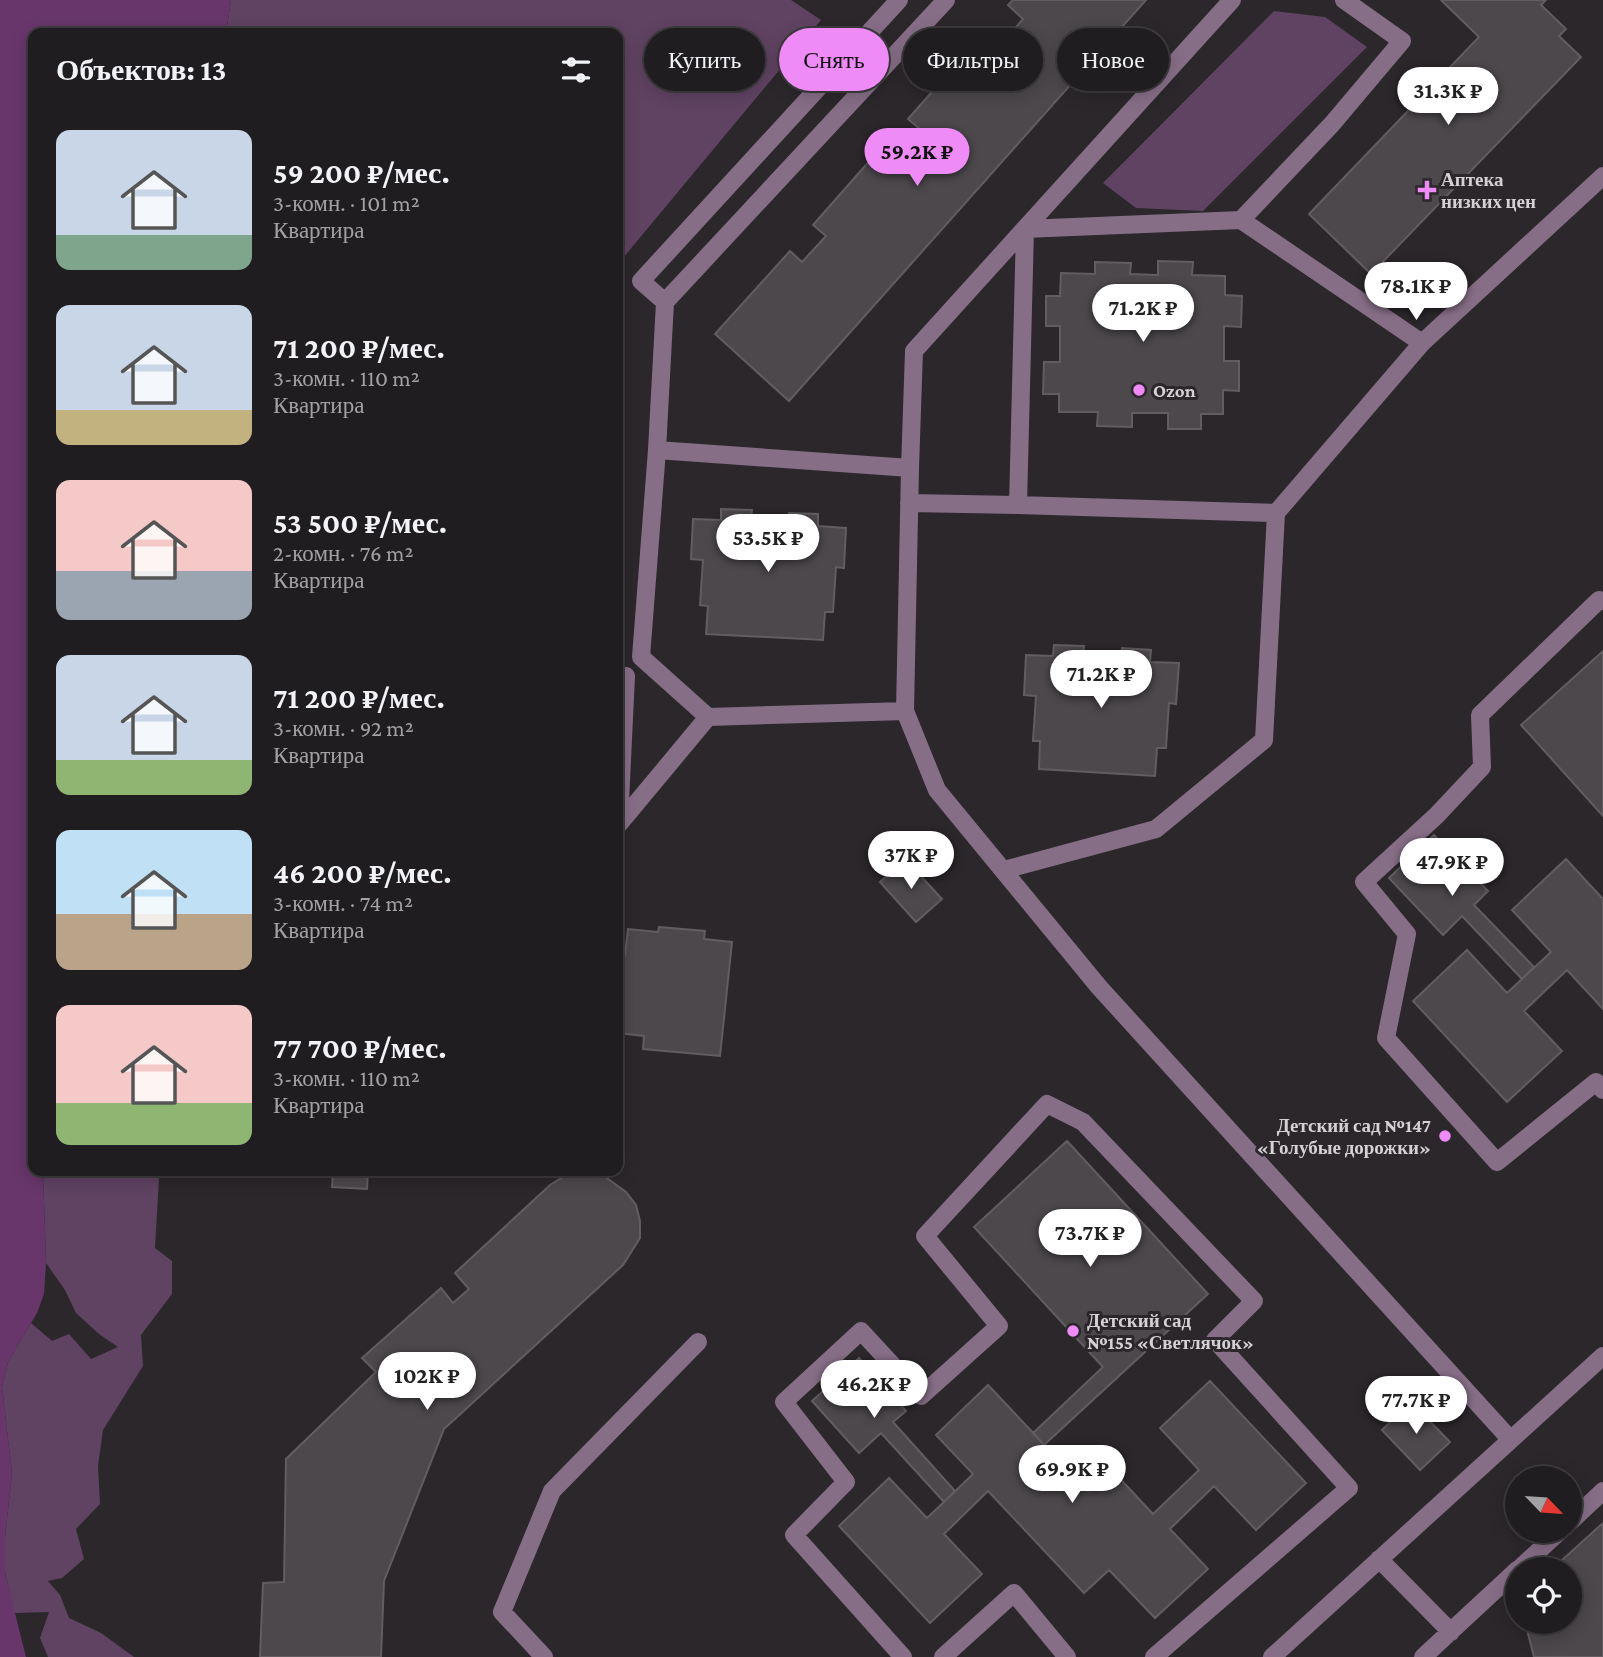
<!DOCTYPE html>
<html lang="ru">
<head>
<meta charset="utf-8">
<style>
  body { margin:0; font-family:"Crimson Pro",serif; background:#2d2a2d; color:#f1f3f6; height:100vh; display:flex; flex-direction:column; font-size:26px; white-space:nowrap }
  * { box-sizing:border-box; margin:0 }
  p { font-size:23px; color:#a2a2a5 }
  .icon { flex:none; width:38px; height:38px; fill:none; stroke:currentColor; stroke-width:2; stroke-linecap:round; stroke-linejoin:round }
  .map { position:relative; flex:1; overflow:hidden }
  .drawer { position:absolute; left:28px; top:28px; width:595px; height:1148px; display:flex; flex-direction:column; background:#201d20; border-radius:14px; box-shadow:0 4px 18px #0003,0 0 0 2px #3d3b3e }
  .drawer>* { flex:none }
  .guide { position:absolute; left:644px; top:28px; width:665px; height:63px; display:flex; gap:14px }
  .needle { width:46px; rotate:115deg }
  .buttons { position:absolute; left:1505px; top:1466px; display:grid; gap:14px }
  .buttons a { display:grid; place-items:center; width:77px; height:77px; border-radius:50%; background:#201d20; box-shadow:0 4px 18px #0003,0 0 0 2px #3d3b3e; font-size:35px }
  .price { position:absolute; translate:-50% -60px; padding:0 16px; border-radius:24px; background:#fff; color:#222; font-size:23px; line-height:46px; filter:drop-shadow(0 2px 4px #0008) }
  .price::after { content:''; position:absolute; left:50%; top:42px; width:21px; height:16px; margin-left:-10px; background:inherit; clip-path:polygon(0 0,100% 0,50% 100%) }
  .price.active { background:#ef8bf6; color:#111 }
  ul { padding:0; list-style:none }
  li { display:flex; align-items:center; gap:21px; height:175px; padding:0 28px }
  li span { display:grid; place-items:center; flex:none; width:196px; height:140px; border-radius:14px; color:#555 }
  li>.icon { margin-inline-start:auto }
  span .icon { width:84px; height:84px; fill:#fffc; stroke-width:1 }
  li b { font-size:30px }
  h2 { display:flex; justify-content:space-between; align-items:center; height:84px; padding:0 28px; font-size:30px }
  .tag { padding:0 24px; border-radius:32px; background:#201d20; box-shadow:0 4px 18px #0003,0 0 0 2px #3d3b3e; font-size:24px; line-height:63px }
  .tag.active { background:#ef8bf6; color:#111 }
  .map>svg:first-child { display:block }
  .green { fill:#604362 }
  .water { fill:#68366b }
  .building { fill:#4c484c; stroke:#615d61; stroke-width:2 }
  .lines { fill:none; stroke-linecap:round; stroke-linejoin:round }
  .minor { stroke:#866e87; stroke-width:18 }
  .poi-dot { fill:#ef8bf6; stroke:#2b272b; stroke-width:2.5 }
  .labels { text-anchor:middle; stroke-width:6; stroke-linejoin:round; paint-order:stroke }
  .poi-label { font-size:19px; font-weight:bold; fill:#d4d2d4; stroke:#2b272b; text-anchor:start }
</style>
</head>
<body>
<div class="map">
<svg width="1603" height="1657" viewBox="0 0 1603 1657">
  <rect width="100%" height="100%" fill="#2b272b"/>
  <path class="green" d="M 231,0 L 791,0 L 821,20 L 618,264 L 618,33 L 226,33 Z
    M 1274,11 L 1325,17 L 1367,47 L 1203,211 L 1136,208 L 1103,183 Z
    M 43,1171 L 157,1171 L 159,1178 L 155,1248 L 172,1261 L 172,1294 L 141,1335 L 143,1366 L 103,1430 L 98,1466 L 100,1504 L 76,1529 L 84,1559 L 62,1578 L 48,1581 L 60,1595 L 69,1618 L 101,1633 L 134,1657 L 48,1657 L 40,1638 L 49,1612 L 14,1613 L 5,1572 L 5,1538 L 12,1473 L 2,1387 L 8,1362 L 31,1323 L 52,1341 L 69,1334 L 91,1359 L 118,1347 L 99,1334 L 76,1313 L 65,1290 L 46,1263 Z"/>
  <path class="water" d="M 0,0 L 231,0 L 226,33 L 33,33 L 33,1171 L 43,1171 L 46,1263 L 44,1294 L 37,1313 L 8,1362 L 2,1387 L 12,1473 L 5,1538 L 5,1573 L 26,1657 L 0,1657 Z"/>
  <path class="building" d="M 1013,0 L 1146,0 L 789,401 L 715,334 L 790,251 L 802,262 L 826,236 L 813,225 L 880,149 L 893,161 L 921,130 L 908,119 L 977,41 L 992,54 L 1023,19 L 1008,5 Z
    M 1441,0 L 1546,0 L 1541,5 L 1566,29 L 1559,36 L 1581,57 L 1371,274 L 1309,214 L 1479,37 Z
    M 1158,261 L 1193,262 L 1192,275 L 1225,276 L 1225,295 L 1242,296 L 1241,327 L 1224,326 L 1224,361 L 1239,361 L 1239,391 L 1223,390 L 1223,414 L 1201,414 L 1201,429 L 1168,429 L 1168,413 L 1132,413 L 1132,427 L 1097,426 L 1098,412 L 1059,412 L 1059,394 L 1043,394 L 1044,362 L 1060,362 L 1060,326 L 1046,326 L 1046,296 L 1060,296 L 1061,273 L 1095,274 L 1095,262 L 1131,263 L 1130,274 L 1158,275 Z
    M 721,509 L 752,510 L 751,521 L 789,523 L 789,513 L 818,514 L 818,526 L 846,528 L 844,568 L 836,567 L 833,612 L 825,612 L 823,640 L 706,634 L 708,606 L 700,605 L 703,560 L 691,559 L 693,519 L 721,520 Z
    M 1054,645 L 1084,646 L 1083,656 L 1121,659 L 1122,648 L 1151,650 L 1150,662 L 1179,663 L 1176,704 L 1169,703 L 1166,748 L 1157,748 L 1155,776 L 1039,769 L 1040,741 L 1033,741 L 1036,696 L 1024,695 L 1026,655 L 1053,656 Z
    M 1603,651 L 1603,816 L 1521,725 Z
    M 1434,835 L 1488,891 L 1474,905 L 1534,967 L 1522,979 L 1462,916 L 1443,935 L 1389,878 Z
    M 905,859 L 942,899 L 916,922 L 880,882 Z
    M 1566,859 L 1603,899 L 1603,1009 L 1567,970 L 1524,1011 L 1562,1051 L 1507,1102 L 1413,1001 L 1467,950 L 1507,993 L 1522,979 L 1551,952 L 1512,910 Z
    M 659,927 L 705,931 L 704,939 L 732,942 L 720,1056 L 643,1049 L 644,1036 L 618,1033 L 618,954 L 625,955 L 628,929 L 658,932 Z
    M 1067,1141 L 1208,1294 L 1044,1445 L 1033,1433 L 1103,1367 L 974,1227 Z
    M 333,1171 L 368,1171 L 367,1189 L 332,1187 Z
    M 577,1173 L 604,1176 L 626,1192 L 636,1205 L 640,1221 L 640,1238 L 623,1265 L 444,1429 L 384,1581 L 381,1657 L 260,1657 L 263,1583 L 284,1582 L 286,1459 L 376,1372 L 362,1358 L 441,1288 L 453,1303 L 469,1289 L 455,1273 L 550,1185 L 563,1177 Z
    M 859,1358 L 906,1411 L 893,1422 L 955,1491 L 944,1502 L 881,1433 L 859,1453 L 812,1401 Z
    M 1210,1381 L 1306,1483 L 1256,1530 L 1214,1486 L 1170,1529 L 1208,1569 L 1155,1618 L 1109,1570 L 1084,1593 L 988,1491 L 944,1534 L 982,1574 L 930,1623 L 839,1526 L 889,1478 L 927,1518 L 944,1502 L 973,1474 L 936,1435 L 988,1385 L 1088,1491 L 1111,1469 L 1153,1514 L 1199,1470 L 1160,1428 Z
    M 1411,1402 L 1450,1442 L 1420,1470 L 1382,1430 Z
    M 1603,1523 L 1603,1657 L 1534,1657 L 1525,1622 L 1570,1622 L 1570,1570 L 1551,1570 Z"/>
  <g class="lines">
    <path class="minor" d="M 1241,220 L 1332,124 L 1402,41 L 1344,0
      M 665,302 L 641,281 L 899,0
      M 657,450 L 665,302 L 946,0
      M 910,468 L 914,351 L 1232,0
      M 909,503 L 1018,505
      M 1276,513 L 1018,505 L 1025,229 L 1241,220 L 1422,343
      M 1603,601 L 1599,600 L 1480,715 L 1482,767 L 1437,815 L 1364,882 L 1407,934 L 1386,1038 L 1497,1162 L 1596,1082 L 1603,1090
      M 905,711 L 910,468 L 657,450 L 641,657 L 708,717 L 905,711 L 937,790 L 1099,987 L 1510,1439
      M 619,823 L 626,676
      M 619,824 L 708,717
      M 1004,870 L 1156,829 L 1264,740 L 1276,513 L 1422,343 L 1603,176
      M 1570,1522 L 1603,1491
      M 1379,1559 L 1451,1632
      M 1518,1570 L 1560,1531
      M 544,1657 L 502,1612 L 552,1491 L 698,1342
      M 903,1657 L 794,1535 L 846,1482 L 784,1402 L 861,1331 L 921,1396 L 999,1326 L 925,1236 L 1047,1104 L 1083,1122 L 1254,1301 L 1215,1340 L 1349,1488 L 1154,1657
      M 943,1657 L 1014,1593 L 1067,1657
      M 1272,1657 L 1603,1356
      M 1423,1657 L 1517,1570"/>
  </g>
  <g class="poi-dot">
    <path d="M1423.5 179.5h7v7h7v7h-7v7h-7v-7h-7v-7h7z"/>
    <circle cx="1139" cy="390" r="7"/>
    <circle cx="1445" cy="1136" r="7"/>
    <circle cx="1073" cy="1331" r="7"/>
  </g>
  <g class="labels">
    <g class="poi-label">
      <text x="1441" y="186">Аптека<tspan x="1441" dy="22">низких цен</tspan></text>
      <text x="1153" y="397">Ozon</text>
      <text x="1431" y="1132" text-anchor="end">Детский сад №147<tspan x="1431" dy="22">«Голубые дорожки»</tspan></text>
      <text x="1087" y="1327">Детский сад<tspan x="1087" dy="22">№155 «Светлячок»</tspan></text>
    </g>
  </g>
</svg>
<div class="buttons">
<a><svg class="needle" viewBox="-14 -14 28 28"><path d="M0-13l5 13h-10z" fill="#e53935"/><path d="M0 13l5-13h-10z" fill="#a2a2a5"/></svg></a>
<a><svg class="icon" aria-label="locate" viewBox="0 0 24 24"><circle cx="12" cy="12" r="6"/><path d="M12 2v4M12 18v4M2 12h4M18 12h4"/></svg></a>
</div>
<b class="price" style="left:1448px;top:127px">31.3K ₽</b>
<b class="price active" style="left:917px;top:188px">59.2K ₽</b>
<b class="price" style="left:1416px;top:322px">78.1K ₽</b>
<b class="price" style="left:1143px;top:344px">71.2K ₽</b>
<b class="price" style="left:768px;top:574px">53.5K ₽</b>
<b class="price" style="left:1101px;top:710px">71.2K ₽</b>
<b class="price" style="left:911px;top:891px">37K ₽</b>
<b class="price" style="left:1452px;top:898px">47.9K ₽</b>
<b class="price" style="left:1090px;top:1269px">73.7K ₽</b>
<b class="price" style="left:427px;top:1412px">102K ₽</b>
<b class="price" style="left:874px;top:1420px">46.2K ₽</b>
<b class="price" style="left:1416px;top:1436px">77.7K ₽</b>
<b class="price" style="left:1072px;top:1505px">69.9K ₽</b>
<div class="guide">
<a class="tag">Купить</a>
<a class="tag active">Снять</a>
<a class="tag">Фильтры</a>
<a class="tag">Новое</a>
</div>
<section class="drawer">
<h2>Объектов: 13<svg class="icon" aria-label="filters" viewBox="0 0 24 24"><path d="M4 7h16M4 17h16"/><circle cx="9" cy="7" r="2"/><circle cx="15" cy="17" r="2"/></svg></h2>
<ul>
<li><span style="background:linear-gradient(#c9d6e8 75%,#7fa58c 0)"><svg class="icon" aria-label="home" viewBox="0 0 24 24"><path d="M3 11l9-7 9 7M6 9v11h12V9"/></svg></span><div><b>59 200 ₽/мес.</b><p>3-комн. · 101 m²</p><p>Квартира</p></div></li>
<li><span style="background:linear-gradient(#c9d6e8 75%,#c2b280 0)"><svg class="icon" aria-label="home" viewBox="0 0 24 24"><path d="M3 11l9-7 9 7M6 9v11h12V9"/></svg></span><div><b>71 200 ₽/мес.</b><p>3-комн. · 110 m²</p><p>Квартира</p></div></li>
<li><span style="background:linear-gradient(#f6c9c9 65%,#9aa5b1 0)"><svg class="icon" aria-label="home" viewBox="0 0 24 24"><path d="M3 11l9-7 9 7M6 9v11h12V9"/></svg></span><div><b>53 500 ₽/мес.</b><p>2-комн. · 76 m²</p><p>Квартира</p></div></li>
<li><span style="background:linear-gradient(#c9d6e8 75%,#8fb573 0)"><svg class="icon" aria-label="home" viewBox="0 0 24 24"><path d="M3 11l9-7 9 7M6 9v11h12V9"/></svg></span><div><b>71 200 ₽/мес.</b><p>3-комн. · 92 m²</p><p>Квартира</p></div></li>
<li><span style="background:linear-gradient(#bfe0f5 60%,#b9a48a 0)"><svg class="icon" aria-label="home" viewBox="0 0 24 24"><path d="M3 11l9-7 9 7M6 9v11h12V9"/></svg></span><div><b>46 200 ₽/мес.</b><p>3-комн. · 74 m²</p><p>Квартира</p></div></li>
<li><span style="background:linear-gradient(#f6c9c9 70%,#8fb573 0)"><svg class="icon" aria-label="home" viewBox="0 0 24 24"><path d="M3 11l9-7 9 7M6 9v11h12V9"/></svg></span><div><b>77 700 ₽/мес.</b><p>3-комн. · 110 m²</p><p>Квартира</p></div></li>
</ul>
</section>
</div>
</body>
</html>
